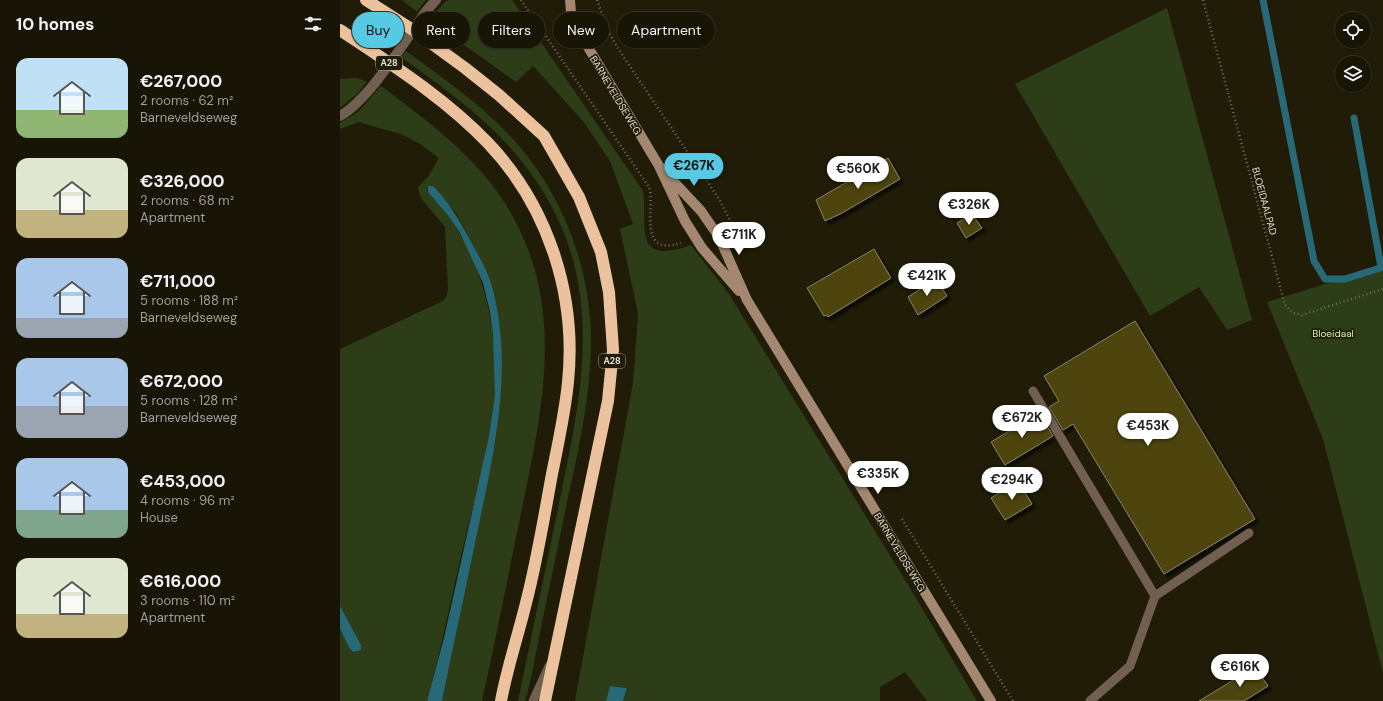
<!DOCTYPE html>
<html lang="en">
<head>
<meta charset="utf-8">
<style>
  body { margin:0; font-family:"DM Sans",sans-serif; background:#252214; color:#f1f3f6; height:100vh; display:flex; flex-direction:column; font-size:15px; white-space:nowrap }
  * { box-sizing:border-box; margin:0 }
  p { font-size:13px; color:#9f9f9b }
  .icon { flex:none; width:22px; height:22px; fill:none; stroke:currentColor; stroke-width:2; stroke-linecap:round; stroke-linejoin:round }
  .map { position:relative; flex:1; overflow:hidden }
  .side { display:flex; flex-direction:column; background:#181506; width:340px }
  .side>* { flex:none }
  .top-card { position:absolute; left:12px; top:12px; width:380px; height:36px; display:flex; gap:8px }
  .tools { position:absolute; left:995px; top:12px; display:grid; gap:8px }
  .tools a { display:grid; place-items:center; width:36px; height:36px; border-radius:50%; background:#181506; box-shadow:0 1px 3px #0004,0 0 0 1px #363428; font-size:20px }
  .price { position:absolute; translate:-50% -34px; padding:0 9px; border-radius:14px; background:#fff; color:#222; font-size:13px; line-height:26px; filter:drop-shadow(0 1px 2px #0008) }
  .price::after { content:''; position:absolute; left:50%; top:24px; width:12px; height:9px; margin-left:-6px; background:inherit; clip-path:polygon(0 0,100% 0,50% 100%) }
  .price.on { background:#57c9e2; color:#111 }
  ul { padding:0; list-style:none }
  li { display:flex; align-items:center; gap:12px; height:100px; padding:0 16px }
  li span { display:grid; place-items:center; flex:none; width:112px; height:80px; border-radius:12px; color:#555 }
  li>.icon { margin-inline-start:auto }
  span .icon { width:48px; height:48px; fill:#fffc; stroke-width:1 }
  li b { font-size:17px }
  h2 { display:flex; justify-content:space-between; align-items:center; height:48px; padding:0 16px; font-size:17px }
  .pill { padding:0 14px; border-radius:18px; background:#181506; box-shadow:0 1px 3px #0004,0 0 0 1px #363428; font-size:14px; line-height:36px }
  .pill.on { background:#57c9e2; color:#111 }
  main { display:flex; flex:1; min-height:0 }
  .map>svg:first-child { display:block }
  .green { fill:#2c3d17 }
  .water { fill:#286978 }
  .lines { fill:none; stroke-linecap:round; stroke-linejoin:round }
  .stream { stroke:#286978; stroke-width:7 }
  .building { fill:#4d4411; stroke:#87836c; filter:url(#shadow) }
  .path { stroke:#716e5d; stroke-width:2.5; stroke-dasharray:1 3; stroke-linecap:butt }
  .lane { stroke:#716052; stroke-width:9 }
  .street { stroke:#716052; stroke-width:10 }
  .secondary { stroke:#a38770; stroke-width:10 }
  .highway { stroke:#ecc19d; stroke-width:12 }
  .labels { text-anchor:middle; stroke-width:3.5; stroke-linejoin:round; paint-order:stroke }
  .shield { fill:#201c08; stroke:#a7a495; stroke-width:1 }
  .shield-label { font-size:9px; font-weight:bold; fill:#e1dfd2 }
  .street-label { font-size:10px; fill:#e1dfd2; stroke:#201c08 }
  .park-label { font-size:10px; fill:#cff2ac; stroke:#201c08 }
</style>
</head>
<body>
<main>
<section class="side">
<h2>10 homes<svg class="icon" aria-label="filters" viewBox="0 0 24 24"><path d="M4 7h16M4 17h16"/><circle cx="9" cy="7" r="2"/><circle cx="15" cy="17" r="2"/></svg></h2>
<ul>
<li><span style="background:linear-gradient(#bfe0f5 65%,#8fb573 0)"><svg class="icon" aria-label="home" viewBox="0 0 24 24"><path d="M3 11l9-7 9 7M6 9v11h12V9"/></svg></span><div><b>€267,000</b><p>2 rooms · 62 m²</p><p>Barneveldseweg</p></div></li>
<li><span style="background:linear-gradient(#dfe7d0 65%,#c2b280 0)"><svg class="icon" aria-label="home" viewBox="0 0 24 24"><path d="M3 11l9-7 9 7M6 9v11h12V9"/></svg></span><div><b>€326,000</b><p>2 rooms · 68 m²</p><p>Apartment</p></div></li>
<li><span style="background:linear-gradient(#a9c7e8 75%,#9aa5b1 0)"><svg class="icon" aria-label="home" viewBox="0 0 24 24"><path d="M3 11l9-7 9 7M6 9v11h12V9"/></svg></span><div><b>€711,000</b><p>5 rooms · 188 m²</p><p>Barneveldseweg</p></div></li>
<li><span style="background:linear-gradient(#a9c7e8 60%,#9aa5b1 0)"><svg class="icon" aria-label="home" viewBox="0 0 24 24"><path d="M3 11l9-7 9 7M6 9v11h12V9"/></svg></span><div><b>€672,000</b><p>5 rooms · 128 m²</p><p>Barneveldseweg</p></div></li>
<li><span style="background:linear-gradient(#a9c7e8 65%,#7fa58c 0)"><svg class="icon" aria-label="home" viewBox="0 0 24 24"><path d="M3 11l9-7 9 7M6 9v11h12V9"/></svg></span><div><b>€453,000</b><p>4 rooms · 96 m²</p><p>House</p></div></li>
<li><span style="background:linear-gradient(#dfe7d0 70%,#c2b280 0)"><svg class="icon" aria-label="home" viewBox="0 0 24 24"><path d="M3 11l9-7 9 7M6 9v11h12V9"/></svg></span><div><b>€616,000</b><p>3 rooms · 110 m²</p><p>Apartment</p></div></li>
</ul>
</section>
<div class="map">
<svg width="1043" height="701" viewBox="0 0 1043 701">
  <defs>
    <filter id="shadow"><feDropShadow dx="3.5" dy="3.5" stdDeviation="1" flood-color="#0009"/></filter>
  </defs>
  <rect width="100%" height="100%" fill="#201c08"/>
  <path class="green" d="M 62,0 L 86,0 L 77,12 Z
    M 109,0 L 172,0 L 303,191 C 308,227 291,266 351,245 L 389,294 L 564,578 L 637,701 L 587,701 L 565,672 L 540,687 L 540,701 L 283,701 L 287,688 L 270,686 L 266,701 L 235,701 L 293,383 L 298,314 L 280,229 L 293,224 L 270,161 L 243,121 L 193,66 L 176,82 L 89,20 L 105,2 Z
    M 827,8 L 912,320 L 887,330 L 859,287 L 810,316 L 675,84 Z
    M 66,51 C 103,78 142,105 173,139 C 229,201 257,285 250,368 C 247,416 235,464 225,512 C 217,552 208,593 200,633 C 195,656 192,679 185,701 L 178,701 C 191,638 204,576 217,513 C 244,385 271,270 179,158 C 146,117 103,88 61,57 Z
    M 17,78 L 27,82 L 17,94 L 0,108 L 0,79 Z
    M 41,86 C 85,119 132,153 163,200 C 230,303 202,411 179,523 C 167,582 155,642 142,701 L 102,701 L 156,437 L 161,375 L 160,327 L 152,289 L 141,260 L 116,213 L 92,185 L 87,189 L 88,192 C 95,201 105,209 111,219 C 145,271 159,333 155,395 C 152,443 136,492 125,539 C 112,593 102,647 87,701 L 0,701 L 0,629 L 12,652 L 17,652 L 21,649 L 0,606 L 0,349 L 103,301 L 107,296 L 108,289 L 105,227 L 80,197 L 78,187 L 88,177 L 99,158 L 80,144 L 61,134 L 18,122 L 0,129 L 0,123 L 19,111 Z
    M 1043,266 L 1043,673 L 983,439 L 927,302 Z"/>
  <path class="water" d="M 88,186 L 93,186 C 108,201 119,219 129,238 C 138,254 148,271 153,290 C 174,372 153,458 136,538 C 125,592 113,647 102,701 L 87,701 L 104,638 L 149,436 L 155,395 L 153,334 L 150,312 L 143,283 L 120,233 L 110,218 L 88,192 Z
    M 0,606 L 21,645 L 21,649 L 19,651 L 13,652 L 10,649 L 0,629 Z
    M 270,686 L 287,688 L 283,701 L 266,701 Z"/>
  <g class="lines">
    <path class="stream" d="M 923,0 L 974,261 L 985,279 L 1005,279 L 1043,267
      M 1014,118 L 1041,267"/>
  </g>
  <path class="building" d="M 548,158 L 560,179 L 502,213 L 485,221 L 476,200 Z
    M 632,214 L 642,228 L 626,238 L 617,223 Z
    M 534,249 L 551,278 L 488,317 L 487,315 L 484,316 L 467,288 Z
    M 596,279 L 607,296 L 578,315 L 568,297 Z
    M 795,321 L 915,519 L 824,574 L 733,424 L 723,430 L 709,407 L 719,401 L 704,376 Z
    M 699,413 L 713,436 L 665,465 L 651,442 Z
    M 678,481 L 692,504 L 665,520 L 651,498 Z
    M 915,667 L 928,686 L 904,701 L 859,701 Z"/>
  <g class="lines">
    <path class="path" d="M 181,0 L 309,187 C 316,207 296,257 341,243
      M 257,0 L 268,31 L 279,50 L 379,199 L 392,224
      M 863,0 L 945,305 L 953,313 L 962,315 L 1043,289
      M 562,519 L 673,701"/>
    <path class="lane" d="M 693,391 L 815,596 L 790,666 L 750,701
      M 815,596 L 909,533
      M 193,701 L 209,666"/>
    <path class="street" d="M 0,116 C 31,98 65,40 87,10 L 96,0"/>
    <path class="secondary" d="M 230,0 L 231,12 L 239,32 L 319,166 L 345,221 L 362,248 L 399,291
      M 319,166 L 361,211 L 379,237 L 407,300 L 651,701"/>
    <path class="highway" d="M 26,0 L 73,30 L 125,68 L 159,95 L 204,136 L 239,197 L 261,252 L 269,292 L 273,350 L 268,401 L 205,701
      M 0,30 C 51,64 105,98 148,143 C 208,206 237,295 228,382 C 225,413 218,444 212,474 C 204,517 197,561 186,603 C 178,636 167,668 161,701"/>
  </g>
  <g class="labels">
    <g class="shield">
      <rect x="36" y="56" width="26" height="14" rx="3"/>
      <rect x="259" y="354" width="26" height="14" rx="3"/>
    </g>
    <g class="shield-label">
      <text x="49" y="66">A28</text>
      <text x="272" y="364">A28</text>
    </g>
    <g class="street-label">
      <text transform="translate(276 95) rotate(59)" y="4">BARNEVELDSEWEG</text>
      <text transform="translate(925 201) rotate(75)" y="4">BLOEIDAALPAD</text>
      <text transform="translate(560 552) rotate(59)" y="4">BARNEVELDSEWEG</text>
    </g>
    <g class="park-label">
      <text x="993" y="337">Bloeidaal</text>
    </g>
  </g>
</svg>
<div class="tools">
<a><svg class="icon" aria-label="locate" viewBox="0 0 24 24"><circle cx="12" cy="12" r="6"/><path d="M12 2v4M12 18v4M2 12h4M18 12h4"/></svg></a>
<a><svg class="icon" aria-label="layers" viewBox="0 0 24 24"><path d="M12 4l9 5-9 5-9-5zM3 14l9 5 9-5"/></svg></a>
</div>
<b class="price on" style="left:354px;top:187px">€267K</b>
<b class="price" style="left:518px;top:190px">€560K</b>
<b class="price" style="left:629px;top:226px">€326K</b>
<b class="price" style="left:399px;top:256px">€711K</b>
<b class="price" style="left:587px;top:297px">€421K</b>
<b class="price" style="left:682px;top:439px">€672K</b>
<b class="price" style="left:808px;top:447px">€453K</b>
<b class="price" style="left:538px;top:495px">€335K</b>
<b class="price" style="left:672px;top:501px">€294K</b>
<b class="price" style="left:900px;top:688px">€616K</b>
<div class="top-card">
<a class="pill on">Buy</a>
<a class="pill">Rent</a>
<a class="pill">Filters</a>
<a class="pill">New</a>
<a class="pill">Apartment</a>
</div>
</div>
</main>
</body>
</html>
